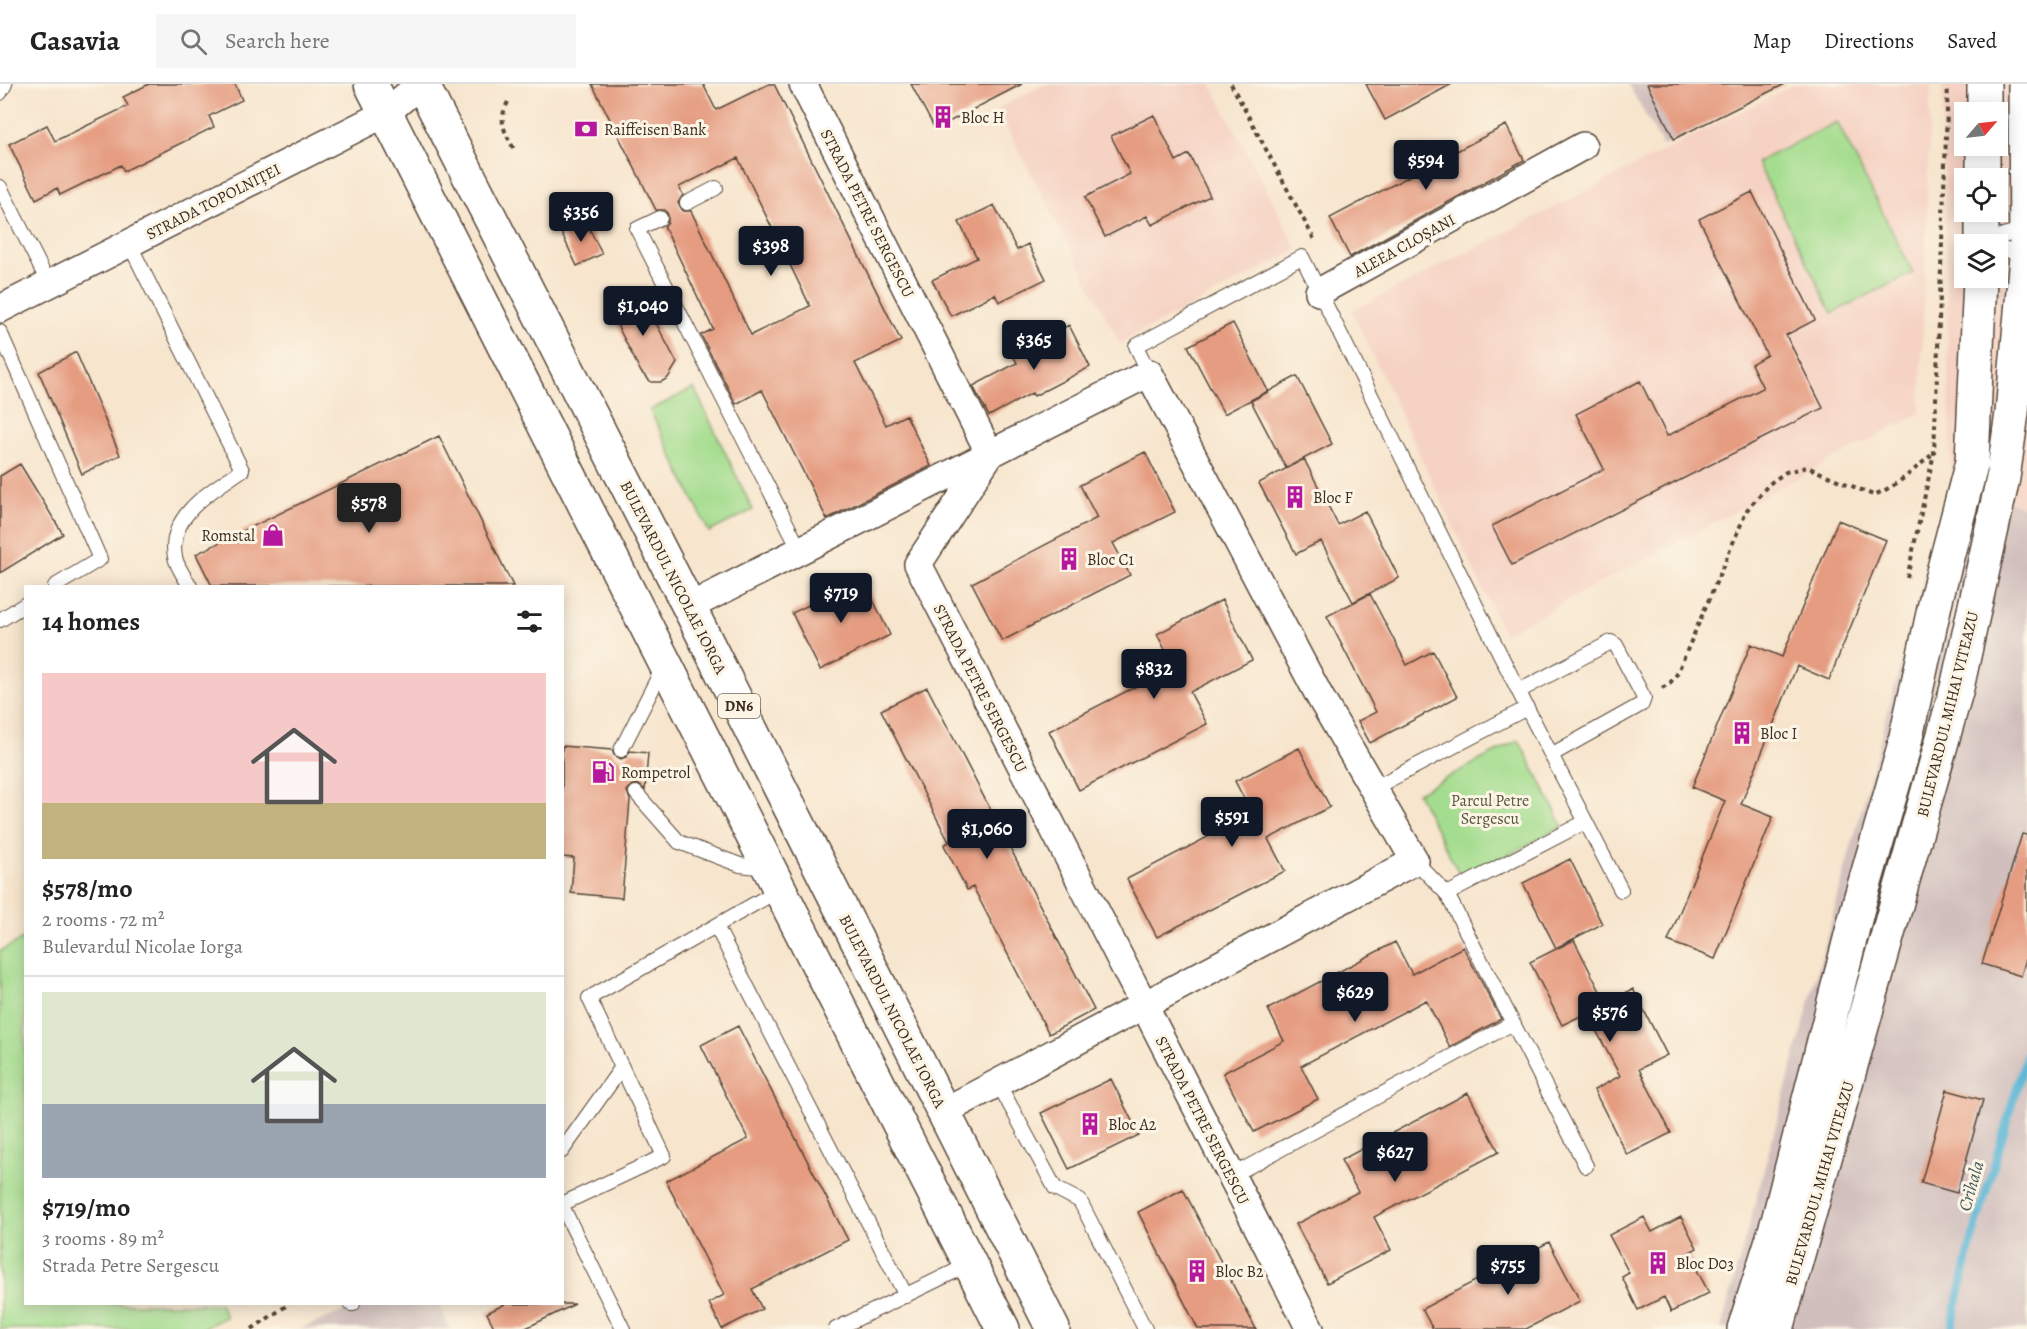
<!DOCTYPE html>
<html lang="en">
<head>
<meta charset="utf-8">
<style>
  body { margin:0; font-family:Alegreya,serif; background:#f6f6f6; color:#222; height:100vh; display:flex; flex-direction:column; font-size:22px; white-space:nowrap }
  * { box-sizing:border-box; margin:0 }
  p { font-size:20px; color:#767676 }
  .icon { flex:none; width:33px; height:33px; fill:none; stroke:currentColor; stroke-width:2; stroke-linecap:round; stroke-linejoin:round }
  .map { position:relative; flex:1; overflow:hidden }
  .sheet { position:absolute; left:24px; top:501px; width:540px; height:720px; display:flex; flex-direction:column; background:#fff; border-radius:0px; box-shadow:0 3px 15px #0003 }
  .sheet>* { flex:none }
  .needle { width:39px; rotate:62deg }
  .buttons { position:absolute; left:1954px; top:18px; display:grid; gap:12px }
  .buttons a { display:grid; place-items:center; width:54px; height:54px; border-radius:0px; background:#fff; box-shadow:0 3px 15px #0003; font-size:30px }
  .price { position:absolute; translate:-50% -51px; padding:0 14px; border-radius:6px; background:#111827; color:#fff; font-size:20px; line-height:39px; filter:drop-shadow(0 2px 3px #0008) }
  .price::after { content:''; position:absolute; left:50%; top:36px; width:18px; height:14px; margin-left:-9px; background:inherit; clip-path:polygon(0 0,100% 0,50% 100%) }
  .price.current { background:#222; color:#fff }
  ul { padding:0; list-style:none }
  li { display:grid; align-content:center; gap:12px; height:318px; padding:0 18px }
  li+li { border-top:2px solid #e0e0e0 }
  li span { display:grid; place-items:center; height:186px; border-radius:0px; color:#555 }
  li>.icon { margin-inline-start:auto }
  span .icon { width:108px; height:108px; fill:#fffc; stroke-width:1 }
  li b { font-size:26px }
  h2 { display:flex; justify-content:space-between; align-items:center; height:72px; padding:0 18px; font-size:26px }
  header { display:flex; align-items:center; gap:36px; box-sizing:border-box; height:84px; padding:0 30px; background:#fff; border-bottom:2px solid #e0e0e0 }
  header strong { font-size:28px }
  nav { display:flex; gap:33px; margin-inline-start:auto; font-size:21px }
  .search { width:420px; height:54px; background:#f6f6f6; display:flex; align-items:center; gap:15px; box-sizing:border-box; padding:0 21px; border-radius:0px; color:#767676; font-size:22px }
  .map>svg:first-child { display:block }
  .built { fill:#f5d2c3; fill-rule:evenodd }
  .industrial { fill:#d1bfbd }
  .green { fill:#a4dd8f; stroke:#708456; stroke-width:1.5 }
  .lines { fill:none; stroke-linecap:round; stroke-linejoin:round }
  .stream { stroke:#56b5d5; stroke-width:8 }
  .building { fill:#e59c81; fill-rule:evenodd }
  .lane-casing { stroke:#574638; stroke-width:16 }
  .street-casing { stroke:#574638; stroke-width:30 }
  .secondary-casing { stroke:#574638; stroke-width:36 }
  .primary-casing { stroke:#574638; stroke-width:36 }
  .path { stroke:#574638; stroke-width:4; stroke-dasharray:4.5 4.5; stroke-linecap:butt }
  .lane { stroke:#fff; stroke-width:14 }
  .street { stroke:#fff; stroke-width:27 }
  .secondary { stroke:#fff; stroke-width:33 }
  .primary { stroke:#fff; stroke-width:33 }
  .labels { text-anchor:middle; stroke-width:6; stroke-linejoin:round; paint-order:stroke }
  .shield { fill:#fcf5e5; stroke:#75675a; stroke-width:1.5 }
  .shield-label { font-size:15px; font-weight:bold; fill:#3b2a1e }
  .poi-label { font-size:16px; fill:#3b2a1e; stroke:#fcf5e5; text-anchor:start }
  .street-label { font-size:16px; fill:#3b2a1e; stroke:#fcf5e5 }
  .park-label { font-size:16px; fill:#55573a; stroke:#fcf5e5 }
  .water-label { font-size:18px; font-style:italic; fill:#445b5e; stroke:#fcf5e5 }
</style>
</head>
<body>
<header>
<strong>Casavia</strong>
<div class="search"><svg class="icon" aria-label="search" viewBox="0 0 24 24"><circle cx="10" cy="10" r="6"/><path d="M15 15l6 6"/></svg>Search here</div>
<nav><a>Map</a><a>Directions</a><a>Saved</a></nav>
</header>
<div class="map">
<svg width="2027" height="1245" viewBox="0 0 2027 1245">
  <rect width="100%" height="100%" fill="#fcf5e5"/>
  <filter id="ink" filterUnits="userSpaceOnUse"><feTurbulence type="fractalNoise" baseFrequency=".0167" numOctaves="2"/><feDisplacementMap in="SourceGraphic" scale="12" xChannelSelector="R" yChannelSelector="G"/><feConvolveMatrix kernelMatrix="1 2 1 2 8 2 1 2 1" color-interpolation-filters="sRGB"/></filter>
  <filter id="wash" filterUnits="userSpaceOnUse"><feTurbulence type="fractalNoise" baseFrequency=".008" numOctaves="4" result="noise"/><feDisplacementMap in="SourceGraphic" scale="24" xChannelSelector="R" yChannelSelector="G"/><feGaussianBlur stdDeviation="1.35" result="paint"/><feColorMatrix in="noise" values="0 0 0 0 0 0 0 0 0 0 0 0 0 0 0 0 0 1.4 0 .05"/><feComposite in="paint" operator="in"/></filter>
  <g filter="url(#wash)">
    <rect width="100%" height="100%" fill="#f7e5cd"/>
    <path class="built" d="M 1045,0 L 1211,0 L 1298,166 L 1120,259 L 997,25 Z
      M 1795,0 L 1931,0 L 1920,329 L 1504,550 L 1352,227 Z
      M 1942,0 L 2027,0 L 2027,425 L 1951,394 ZM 1965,28 L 1998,28 L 1998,62 L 1965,62 ZM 1965,94 L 1998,94 L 1998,128 L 1965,128 ZM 1965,160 L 1998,160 L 1998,194 L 1965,194 Z"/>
    <path class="industrial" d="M 1628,0 L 1783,0 L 1663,62 Z
      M 1951,394 L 2027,425 L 2027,1245 L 1721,1245 Z
      M 362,1220 L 439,1220 L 450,1245 L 300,1245 Z"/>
    <path class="green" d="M 1837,38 L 1913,189 L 1832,229 L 1757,78 Z
      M 694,304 L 753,426 L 709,448 L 650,326 Z
      M 1519,656 L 1563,742 L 1462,795 L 1417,709 Z
      M 25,854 L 26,1220 L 220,1220 L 226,1233 L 202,1245 L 0,1245 L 0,867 Z"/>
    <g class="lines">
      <path class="stream" d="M 1951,1245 L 1972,1156 L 2027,969"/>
    </g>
    <g id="blocks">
      <path class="building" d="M 149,0 L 235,0 L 242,16 L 209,32 L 214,43 L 124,87 L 121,81 L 60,111 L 57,104 L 36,115 L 9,60 L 47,41 L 55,57 L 128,22 L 123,13 Z
        M 592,0 L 703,0 L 716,26 L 769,0 L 774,0 L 901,257 L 855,279 L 886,341 L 906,331 L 931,382 L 827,435 L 762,306 L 736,320 L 701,251 L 713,245 L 664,142 L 668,139 L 668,131 L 665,126 L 656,126 ZM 738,74 L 810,222 L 751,251 L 691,127 L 683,127 L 678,119 L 683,111 L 679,103 Z
        M 911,0 L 1022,0 L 935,45 Z
        M 1366,0 L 1452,0 L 1385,36 Z
        M 1647,0 L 1785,0 L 1674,55 Z
        M 1154,31 L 1176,77 L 1189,70 L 1210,112 L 1152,141 L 1147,132 L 1105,153 L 1085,113 L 1130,90 L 1111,52 Z
        M 1506,41 L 1524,76 L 1350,173 L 1330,134 Z
        M 1752,108 L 1815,236 L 1786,251 L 1823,324 L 1512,481 L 1492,442 L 1604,385 L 1576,330 L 1640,297 L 1667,352 L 1763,304 L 1751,280 L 1767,271 L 1699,135 Z
        M 994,121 L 1017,166 L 1028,160 L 1046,195 L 999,218 L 995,210 L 951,232 L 932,196 L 977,174 L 959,138 Z
        M 585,136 L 602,170 L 577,182 L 561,148 Z
        M 638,205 L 677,279 L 668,294 L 661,298 L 651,298 L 641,288 L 607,221 Z
        M 1233,239 L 1268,307 L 1224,330 L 1188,262 Z
        M 1069,241 L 1090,283 L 1034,312 L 1032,309 L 989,332 L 973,302 L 1017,279 L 1012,270 Z
        M 76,268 L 120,371 L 82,390 L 39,288 Z
        M 1297,292 L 1332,360 L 1286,384 L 1251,317 Z
        M 439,352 L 513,502 L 212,502 L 196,470 Z
        M 1145,368 L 1175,428 L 1113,459 L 1130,491 L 1002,557 L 972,499 L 1097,434 L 1080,401 Z
        M 1304,375 L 1338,441 L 1365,427 L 1399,494 L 1353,518 L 1321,457 L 1296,470 L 1259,399 Z
        M 20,380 L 63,450 L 0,489 L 0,392 Z
        M 1838,436 L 1886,456 L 1829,596 L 1797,582 L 1741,720 L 1773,733 L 1715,875 L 1668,857 L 1725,717 L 1692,703 L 1751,560 L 1782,573 Z
        M 863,495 L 890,551 L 820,586 L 792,529 Z
        M 1370,510 L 1407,581 L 1433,567 L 1457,613 L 1370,659 L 1358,637 L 1376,628 L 1327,532 Z
        M 1222,516 L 1252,576 L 1190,608 L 1207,640 L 1079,706 L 1049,647 L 1174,583 L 1157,550 Z
        M 927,603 L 1094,926 L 1049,950 L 973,803 L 967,806 L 944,761 L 949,758 L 881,626 Z
        M 562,662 L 612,666 L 614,671 L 621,675 L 626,673 L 630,667 L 648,669 L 645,706 L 639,701 L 635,700 L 630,703 L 627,707 L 630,716 L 622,814 L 571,809 L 574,774 L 562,773 Z
        M 1299,664 L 1330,723 L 1268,755 L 1285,787 L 1157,853 L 1127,795 L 1252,730 L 1235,697 Z
        M 2022,750 L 2027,751 L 2027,872 L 2021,892 L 1982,880 Z
        M 1570,775 L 1602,840 L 1556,864 L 1523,799 Z
        M 1574,856 L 1606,919 L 1633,905 L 1667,971 L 1639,985 L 1671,1049 L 1627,1071 L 1594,1006 L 1620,992 L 1587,929 L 1562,941 L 1530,878 Z
        M 1395,858 L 1412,890 L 1463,863 L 1501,935 L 1450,963 L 1426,916 L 1301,982 L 1318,1015 L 1254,1048 L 1223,989 L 1284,957 L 1268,925 Z
        M 738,942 L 848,1156 L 752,1205 L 762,1225 L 722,1245 L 709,1219 L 724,1211 L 666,1097 L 748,1055 L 701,961 Z
        M 1111,995 L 1139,1051 L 1069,1085 L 1041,1029 Z
        M 1947,1006 L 1983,1016 L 1957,1109 L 1921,1099 Z
        M 1468,1009 L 1499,1068 L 1374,1133 L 1391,1166 L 1327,1199 L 1296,1140 L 1358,1108 L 1341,1076 Z
        M 1183,1105 L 1256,1245 L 1198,1245 L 1138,1128 Z
        M 1644,1133 L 1652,1148 L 1681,1133 L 1697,1164 L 1688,1169 L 1709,1209 L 1671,1228 L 1664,1213 L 1638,1226 L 1622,1193 L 1629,1189 L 1609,1151 Z
        M 1549,1158 L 1580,1217 L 1526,1245 L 1433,1245 L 1422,1225 Z
        M 505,1220 L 575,1220 L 524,1245 L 495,1245 L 487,1229 Z"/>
    </g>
  </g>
  <g filter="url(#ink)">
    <use href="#blocks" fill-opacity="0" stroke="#574638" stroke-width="1.5"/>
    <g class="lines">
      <g class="lane-casing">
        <path id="lane" d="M 0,9 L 5,0
          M 0,103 L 49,200
          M 687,119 L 716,104
          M 660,134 L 637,145 L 801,468
          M 1982,157 L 2027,146
          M 129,159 L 242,386 C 213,406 167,431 175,473 C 177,483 185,494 190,502
          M 1998,163 L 2027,173
          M 0,248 L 100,475 L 55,502
          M 1149,289 L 1136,262 L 1302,173 L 1527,624 L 1372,705
          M 0,536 L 26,520
          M 1519,607 L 1611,558 L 1616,561 L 1644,614 L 1642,620 L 1551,671
          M 1527,624 L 1621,806
          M 621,666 L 664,582
          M 636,709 L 679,758 L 740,781 L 766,784
          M 1415,777 L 1447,810 L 1586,1082
          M 1447,810 L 1585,738
          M 716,842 L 906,1212
          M 998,999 L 1055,1104 L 1080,1117 L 1145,1245
          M 562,1067 L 622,983
          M 1233,1091 L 1513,939
          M 562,1120 L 664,1072 L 589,914 L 779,806
          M 562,1122 L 623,1245
          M 351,1220 L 353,1220
          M 836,1245 L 970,1180"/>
      </g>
      <g class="street-casing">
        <path id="street" d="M 803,0 L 990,370 L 918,480 C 1047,736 1181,989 1310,1245
          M 1319,208 L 1583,62
          M 0,225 L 386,29 L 420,0
          M 689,523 L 1149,289 L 1320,613 L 1415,777 L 943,1028"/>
      </g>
      <g class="secondary-casing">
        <path id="secondary" d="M 1984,28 L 1984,0
          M 1983,94 L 1983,62
          M 1982,160 L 1982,128
          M 1744,1245 L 1778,1137 L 1860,816 L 1903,667 L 1937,511 L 1972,378 L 1980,194
          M 1777,1245 L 1957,604 L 2003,394 L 2012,329 L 2026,173 L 2025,0"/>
      </g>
      <g class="primary-casing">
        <path id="primary" d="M 371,0 L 1003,1245
          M 422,0 L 689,523 L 1053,1245"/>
      </g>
      <path class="path" d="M 1231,0 L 1314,155
        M 508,18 C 497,38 505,48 515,67
        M 1907,494 L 1934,369 L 1948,0
        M 1662,604 L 1670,599 L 1677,590 L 1747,426 L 1769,400 L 1786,388 L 1807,383 L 1873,411 C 1896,404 1915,384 1934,369
        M 252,1245 L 289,1220"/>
      <use href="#lane" class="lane"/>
      <use href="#street" class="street"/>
      <use href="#secondary" class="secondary"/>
      <use href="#primary" class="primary"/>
    </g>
  </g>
  <defs>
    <g id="building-bare" transform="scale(1.8)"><path d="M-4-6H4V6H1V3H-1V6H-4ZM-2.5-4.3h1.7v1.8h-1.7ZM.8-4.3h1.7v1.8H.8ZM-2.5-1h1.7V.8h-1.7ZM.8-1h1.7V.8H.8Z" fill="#b5179e" stroke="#fcf5e5" stroke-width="2.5" paint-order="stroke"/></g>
    <g id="bank-bare" transform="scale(1.8)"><path d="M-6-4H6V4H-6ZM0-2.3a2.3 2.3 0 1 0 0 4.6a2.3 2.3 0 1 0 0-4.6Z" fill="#b5179e" stroke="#fcf5e5" stroke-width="2.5" paint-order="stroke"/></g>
    <g id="shop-bare" transform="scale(1.8)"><path d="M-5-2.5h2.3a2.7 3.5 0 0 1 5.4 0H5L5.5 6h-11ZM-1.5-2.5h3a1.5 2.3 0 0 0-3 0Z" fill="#b5179e" stroke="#fcf5e5" stroke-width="2.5" paint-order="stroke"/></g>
    <g id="fuel-bare" transform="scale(1.8)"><path d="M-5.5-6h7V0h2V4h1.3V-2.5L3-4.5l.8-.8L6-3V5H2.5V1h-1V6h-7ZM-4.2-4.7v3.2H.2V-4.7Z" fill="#b5179e" stroke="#fcf5e5" stroke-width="2.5" paint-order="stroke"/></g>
  </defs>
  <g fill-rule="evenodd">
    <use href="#building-bare" x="943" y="33"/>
    <use href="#bank-bare" x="586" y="45"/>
    <use href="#building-bare" x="1295" y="413"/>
    <use href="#shop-bare" x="273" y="451"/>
    <use href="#building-bare" x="1069" y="475"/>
    <use href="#building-bare" x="1742" y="649"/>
    <use href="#fuel-bare" x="603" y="688"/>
    <use href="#building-bare" x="1090" y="1040"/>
    <use href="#building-bare" x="1658" y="1179"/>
    <use href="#building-bare" x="1197" y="1187"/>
  </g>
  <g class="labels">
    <rect class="shield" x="718" y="610" width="42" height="24" rx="4.5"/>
    <g class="shield-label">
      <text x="739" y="627">DN6</text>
    </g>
    <g class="poi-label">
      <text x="961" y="39">Bloc H</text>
      <text x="604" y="51">Raiffeisen Bank</text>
      <text x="1313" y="419">Bloc F</text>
      <text x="255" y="457" text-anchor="end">Romstal</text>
      <text x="1087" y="481">Bloc C1</text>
      <text x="1760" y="655">Bloc I</text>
      <text x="621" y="694">Rompetrol</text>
      <text x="1108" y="1046">Bloc A2</text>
      <text x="1676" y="1185">Bloc D03</text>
      <text x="1215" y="1193">Bloc B2</text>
    </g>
    <g class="street-label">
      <text transform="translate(213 117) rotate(-27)" y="6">STRADA TOPOLNIȚEI</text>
      <text transform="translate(868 129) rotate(63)" y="6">STRADA PETRE SERGESCU</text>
      <text transform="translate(1404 161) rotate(-29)" y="6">ALEEA CLOȘANI</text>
      <text transform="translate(674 493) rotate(63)" y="6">BULEVARDUL NICOLAE IORGA</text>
      <text transform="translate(981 604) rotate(63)" y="6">STRADA PETRE SERGESCU</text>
      <text transform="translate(1947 630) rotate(-76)" y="6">BULEVARDUL MIHAI VITEAZU</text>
      <text transform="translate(893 927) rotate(63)" y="6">BULEVARDUL NICOLAE IORGA</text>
      <text transform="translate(1203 1036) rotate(63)" y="6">STRADA PETRE SERGESCU</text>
      <text transform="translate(1819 1099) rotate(-74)" y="6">BULEVARDUL MIHAI VITEAZU</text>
    </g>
    <g class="park-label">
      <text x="1490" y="722">Parcul Petre<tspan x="1490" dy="18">Sergescu</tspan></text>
    </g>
    <g class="water-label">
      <text transform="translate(1971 1102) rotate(-74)" y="6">Crihala</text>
    </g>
  </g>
</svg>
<div class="buttons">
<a><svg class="needle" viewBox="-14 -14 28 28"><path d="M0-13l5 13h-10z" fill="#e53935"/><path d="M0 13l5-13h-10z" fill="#767676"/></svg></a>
<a><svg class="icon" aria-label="locate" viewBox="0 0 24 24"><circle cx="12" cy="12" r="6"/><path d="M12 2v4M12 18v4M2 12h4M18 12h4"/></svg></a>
<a><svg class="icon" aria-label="layers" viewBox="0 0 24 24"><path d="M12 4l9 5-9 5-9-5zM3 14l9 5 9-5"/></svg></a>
</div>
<b class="price" style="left:1426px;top:107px">$594</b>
<b class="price" style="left:581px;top:159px">$356</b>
<b class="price" style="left:771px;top:193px">$398</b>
<b class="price" style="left:643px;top:253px">$1,040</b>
<b class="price" style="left:1034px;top:287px">$365</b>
<b class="price current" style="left:369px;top:450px">$578</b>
<b class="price" style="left:841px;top:540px">$719</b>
<b class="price" style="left:1154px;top:616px">$832</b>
<b class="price" style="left:1232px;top:764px">$591</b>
<b class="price" style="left:987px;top:776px">$1,060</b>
<b class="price" style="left:1355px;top:939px">$629</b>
<b class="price" style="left:1610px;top:959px">$576</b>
<b class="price" style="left:1395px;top:1099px">$627</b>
<b class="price" style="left:1508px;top:1212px">$755</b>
<section class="sheet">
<h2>14 homes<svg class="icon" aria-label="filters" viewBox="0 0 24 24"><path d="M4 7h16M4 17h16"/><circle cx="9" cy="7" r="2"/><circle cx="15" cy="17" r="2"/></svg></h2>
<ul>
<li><span style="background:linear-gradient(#f6c9c9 70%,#c2b280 0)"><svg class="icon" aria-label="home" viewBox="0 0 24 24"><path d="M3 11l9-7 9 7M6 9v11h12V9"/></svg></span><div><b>$578/mo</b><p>2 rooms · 72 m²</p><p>Bulevardul Nicolae Iorga</p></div></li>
<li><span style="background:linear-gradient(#dfe7d0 60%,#9aa5b1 0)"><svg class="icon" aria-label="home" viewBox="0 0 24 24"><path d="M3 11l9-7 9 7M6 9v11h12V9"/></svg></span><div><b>$719/mo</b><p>3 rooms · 89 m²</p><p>Strada Petre Sergescu</p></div></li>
</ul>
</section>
</div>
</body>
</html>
